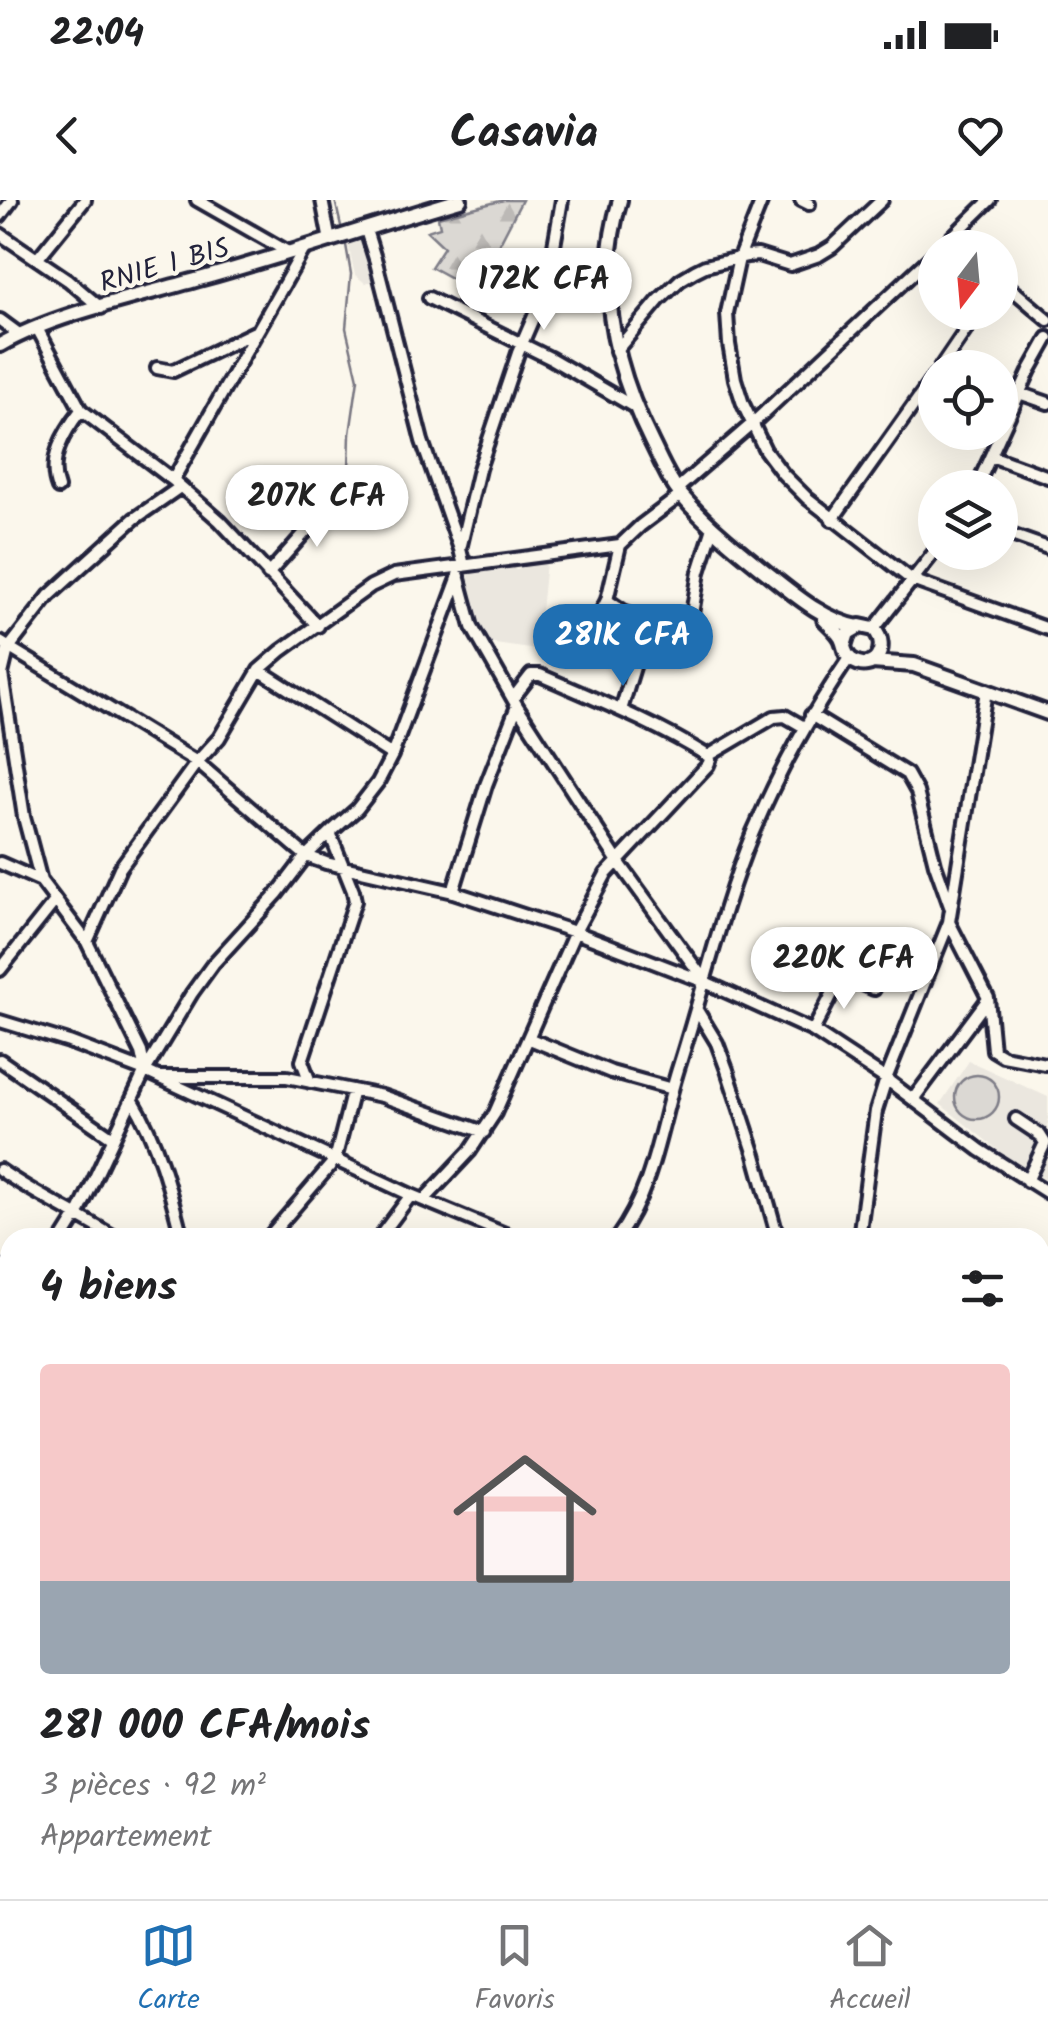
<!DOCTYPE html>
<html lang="fr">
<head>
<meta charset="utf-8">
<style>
  body { margin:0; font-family:Kalam,sans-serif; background:#f6f6f6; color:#202124; height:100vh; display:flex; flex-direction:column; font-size:38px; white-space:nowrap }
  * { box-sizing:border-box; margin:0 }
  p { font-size:32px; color:#757577 }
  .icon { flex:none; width:55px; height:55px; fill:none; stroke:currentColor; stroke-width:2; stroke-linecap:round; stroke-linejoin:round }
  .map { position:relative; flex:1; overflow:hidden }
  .drawer { position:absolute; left:0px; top:1028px; width:1050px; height:672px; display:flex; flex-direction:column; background:#fff; border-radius:30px 30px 0 0; box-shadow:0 10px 40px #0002 }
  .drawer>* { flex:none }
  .needle { width:65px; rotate:196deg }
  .fabs { position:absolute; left:918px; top:30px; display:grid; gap:20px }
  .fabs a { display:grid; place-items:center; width:100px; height:100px; border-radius:50%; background:#fff; box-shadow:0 10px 40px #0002; font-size:50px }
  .price { position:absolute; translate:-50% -85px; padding:0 22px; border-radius:35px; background:#fff; color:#222; font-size:32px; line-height:65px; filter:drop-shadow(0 2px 5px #0008) }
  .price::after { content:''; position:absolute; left:50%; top:60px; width:30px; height:22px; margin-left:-15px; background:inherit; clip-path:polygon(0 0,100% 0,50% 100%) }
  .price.active { background:#1f6fb2; color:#fff }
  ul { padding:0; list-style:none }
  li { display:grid; align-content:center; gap:20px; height:530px; padding:0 40px }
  li span { display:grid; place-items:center; height:310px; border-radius:10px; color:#555 }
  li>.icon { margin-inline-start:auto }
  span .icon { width:180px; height:180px; fill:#fffc; stroke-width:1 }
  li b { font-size:42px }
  h2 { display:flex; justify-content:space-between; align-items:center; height:120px; padding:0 40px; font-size:42px }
  .status { display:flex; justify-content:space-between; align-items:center; height:70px; padding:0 50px; background:#fff; direction:ltr }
  .status svg { height:28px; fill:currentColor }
  header { display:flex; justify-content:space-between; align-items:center; height:130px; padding:0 40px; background:#fff; font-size:45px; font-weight:800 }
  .tab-bar { display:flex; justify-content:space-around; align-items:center; height:140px; border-top:2px solid #e0e0e0; background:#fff; font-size:28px; color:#757577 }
  .tab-bar a { display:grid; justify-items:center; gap:5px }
  .tab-bar .active { color:#1f6fb2 }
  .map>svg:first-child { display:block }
  .built { fill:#ebe7df }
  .forest { fill:url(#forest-firs); stroke:#7e7d87; stroke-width:2.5 }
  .pitch { fill:#dbd8d3; stroke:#7e7d87; stroke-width:2.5 }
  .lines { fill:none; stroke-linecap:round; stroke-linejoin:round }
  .stream { stroke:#787681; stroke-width:2.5 }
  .minor-casing { stroke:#22223b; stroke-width:18 }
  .major-casing { stroke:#22223b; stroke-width:20 }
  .minor { stroke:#fbf7ec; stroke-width:10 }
  .major { stroke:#fbf7ec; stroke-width:12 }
  .labels { text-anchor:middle; stroke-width:9; stroke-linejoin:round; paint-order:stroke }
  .street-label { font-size:28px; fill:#22223b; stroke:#fbf7ec }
</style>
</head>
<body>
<div class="status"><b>22:04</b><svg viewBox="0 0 49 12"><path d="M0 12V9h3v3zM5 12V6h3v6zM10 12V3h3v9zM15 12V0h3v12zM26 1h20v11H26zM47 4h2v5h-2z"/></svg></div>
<header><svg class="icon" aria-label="back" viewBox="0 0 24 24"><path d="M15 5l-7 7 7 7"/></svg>Casavia<svg class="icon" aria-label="heart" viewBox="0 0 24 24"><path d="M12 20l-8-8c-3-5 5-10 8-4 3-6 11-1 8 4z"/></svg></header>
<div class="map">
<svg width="1048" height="1699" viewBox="0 0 1048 1699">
  <defs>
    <pattern id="forest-firs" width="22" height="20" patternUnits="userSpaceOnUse" patternTransform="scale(2.5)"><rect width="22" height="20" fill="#dbd8d3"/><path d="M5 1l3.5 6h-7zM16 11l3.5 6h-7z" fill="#bcb9b6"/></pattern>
  </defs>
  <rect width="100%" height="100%" fill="#fbf7ec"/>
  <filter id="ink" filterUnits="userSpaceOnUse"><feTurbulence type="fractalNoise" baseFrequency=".01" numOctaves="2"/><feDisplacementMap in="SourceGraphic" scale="20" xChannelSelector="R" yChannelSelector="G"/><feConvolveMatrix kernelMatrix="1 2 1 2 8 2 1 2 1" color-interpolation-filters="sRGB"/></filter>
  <g filter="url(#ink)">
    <path class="built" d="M 364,35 L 376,80 L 365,83 L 355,75 L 347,40 Z
      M 546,362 L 537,450 L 488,443 L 482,430 L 467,379 L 471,372 L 512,366 L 516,370 L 520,369 L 523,365 Z
      M 969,861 L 1048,897 L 1048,981 L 1007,957 L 940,904 Z
      M 358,1690 L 446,1690 L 441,1699 L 375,1699 Z"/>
    <path class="forest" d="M 504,0 L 522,0 L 475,91 L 431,67 L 444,47 L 427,31 L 440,27 L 438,17 Z"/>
    <path class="pitch" d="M955 897a22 22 0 1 1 44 0a22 22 0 1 1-44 0Z"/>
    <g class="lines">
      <path class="stream" d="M 335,0 L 341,26
        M 346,45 L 351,74 L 346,128 L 358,179 L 350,234 L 349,269"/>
      <g class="minor-casing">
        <path id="minor" d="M 197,0 L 290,53
          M 322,0 L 330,41
          M 762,0 L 739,58 L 727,113 L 729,144 L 735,179 L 743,204 L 765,250 L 783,274 L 807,298 L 912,380 L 1048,429
          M 801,0 L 809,4
          M 0,16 L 12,0
          M 366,30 L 376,62 L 422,241 L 460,349
          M 0,34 L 68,80 L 101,108
          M 941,48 L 990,0
          M 38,58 L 85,0
          M 1000,79 L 1048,120
          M 429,98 L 550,158 L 636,208
          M 0,120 L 19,134
          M 37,128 L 81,210 L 173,280 L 220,321 L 318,426
          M 616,151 L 659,100 L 680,80 L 695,71 L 705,66 L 747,56 L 758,55 L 790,65 L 819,55 L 832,47 L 882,0
          M 157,168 L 173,171 L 257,131
          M 940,168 L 978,112
          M 1019,193 L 1048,203
          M 991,256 L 1048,277
          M 173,280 L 304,49
          M 58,288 C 47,260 64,232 81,210
          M 976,288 L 1030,170 L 1048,138
          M 677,289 L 752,224 L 935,53
          M 681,295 L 640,326 L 620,345 L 607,400 L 623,411 L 687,435 L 689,432 L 699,372 L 713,328
          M 832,320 L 935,175
          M 1000,331 L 1048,348
          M 464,366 L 460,349 L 479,269 L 518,153 L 547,86 L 562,0
          M 268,374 L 335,299
          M 458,375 L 472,427 L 517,506 L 617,660 L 705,781
          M 874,429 L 935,351
          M 0,442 L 197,562 L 306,656 L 326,663 L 453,692 L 575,732 L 705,782 L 813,831 L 886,879 L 980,950 L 1048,993
          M 579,456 L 607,400
          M 259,470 L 392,555
          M 621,510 L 648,421
          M 811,515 L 907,574 L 917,592 L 935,664 L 950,706
          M 708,556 L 774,517 L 785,516 L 804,527
          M 0,663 L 41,681
          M 453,692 L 486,585 L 517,506
          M 949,722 L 988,798 L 993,850 L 1003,856 L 1045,864
          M 87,742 L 120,668 L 197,562 L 219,538 L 259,470 L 281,451 L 371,386 L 394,375 L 620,345
          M 0,770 L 55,701
          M 697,810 L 717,843 L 727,870 L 755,955 L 778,1038
          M 0,821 L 69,842 L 145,871 L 411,995 L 515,1038
          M 813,831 L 841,777 L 845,776 L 874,789
          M 530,839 L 611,872 L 672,889
          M 0,860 L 113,938
          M 145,871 L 141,852 L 87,742 L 41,681 L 24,617 L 2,474 L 8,449 L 49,396 L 134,319 L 180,287
          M 159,877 L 287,877 L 382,896 L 484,932
          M 310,882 L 302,861 L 355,701 L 353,691 L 331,636 L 332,631 L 357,609 L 378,582 L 392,555 L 459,376
          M 914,898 L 988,799
          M 132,899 C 158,941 170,990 182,1038
          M 1016,919 L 1040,935 L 1045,943 L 1027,981
          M 0,970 C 37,996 78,1014 116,1038
          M 424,1000 L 470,951 L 495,913 L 575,732 L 606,674 L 708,565 L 710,560 L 708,556 C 655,523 597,500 540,475 L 531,475 L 514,497
          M 63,1038 L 78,1014 L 145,871 L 192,793 L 213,764 L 277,694 L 306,656 L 332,631
          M 268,1038 L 335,960 L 353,890
          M 379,1038 L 411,995
          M 617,1038 C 655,986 660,925 679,866 C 704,788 722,707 753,632 C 781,567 810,516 849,458
          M 859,1038 L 876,911 L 886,879 L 949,722 L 986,491
          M 0,1067 L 10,1071
          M 1040,1133 L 1048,1139
          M 0,1137 L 10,1121
          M 0,1289 L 10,1283
          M 0,1422 L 10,1408
          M 1040,1439 L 1048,1444
          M 0,1443 L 10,1448
          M 0,1523 L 10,1529
          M 0,1546 L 10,1532
          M 1040,1585 L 1048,1601
          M 0,1671 L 10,1657
          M 219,1690 L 238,1699
          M 351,1690 L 367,1699
          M 73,1699 L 80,1690
          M 176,1699 L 182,1690
          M 263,1699 L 267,1690
          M 336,1699 L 341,1690
          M 478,1699 L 483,1690
          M 544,1699 L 549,1690"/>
      </g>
      <g class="major-casing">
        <path id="major" d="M 620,0 C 595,83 614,167 652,243 C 661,261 669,281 682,296 C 707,325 737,349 767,373 C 794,394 823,420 858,427
          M 0,145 C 56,113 140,96 203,78 C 289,54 374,25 460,0
          M 824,419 C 830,425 837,431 841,438 C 845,446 844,455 852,460 C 873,475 891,448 874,429 L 860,426 L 848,433 L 844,446
          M 872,462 L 914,465 L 1048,513
          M 1040,1200 L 1048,1177
          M 1040,1271 L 1048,1249
          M 0,1390 L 10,1393
          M 584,1690 L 607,1699
          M 861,1699 L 865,1690
          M 886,1699 L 889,1690"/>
      </g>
      <use href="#minor" class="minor"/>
      <use href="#major" class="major"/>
    </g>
  </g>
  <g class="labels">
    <g class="street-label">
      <text transform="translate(164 64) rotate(-16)" y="10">RNIE 1 BIS</text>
    </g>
  </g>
</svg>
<div class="fabs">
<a><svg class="needle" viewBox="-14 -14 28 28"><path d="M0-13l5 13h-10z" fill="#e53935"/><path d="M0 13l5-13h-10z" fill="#757577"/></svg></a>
<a><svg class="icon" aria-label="locate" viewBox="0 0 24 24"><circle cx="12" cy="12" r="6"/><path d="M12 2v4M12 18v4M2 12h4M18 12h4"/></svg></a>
<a><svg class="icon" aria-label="layers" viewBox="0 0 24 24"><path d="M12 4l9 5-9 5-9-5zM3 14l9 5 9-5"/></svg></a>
</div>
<b class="price" style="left:544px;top:133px">172K CFA</b>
<b class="price" style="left:317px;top:350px">207K CFA</b>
<b class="price active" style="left:623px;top:489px">281K CFA</b>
<b class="price" style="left:844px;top:812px">220K CFA</b>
<section class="drawer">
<h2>4 biens<svg class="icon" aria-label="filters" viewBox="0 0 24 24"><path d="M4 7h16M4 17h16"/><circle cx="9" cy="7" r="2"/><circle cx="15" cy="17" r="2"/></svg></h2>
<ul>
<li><span style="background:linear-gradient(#f6c9c9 70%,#9aa5b1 0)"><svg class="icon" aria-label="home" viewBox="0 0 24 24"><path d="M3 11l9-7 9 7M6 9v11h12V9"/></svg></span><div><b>281 000 CFA/mois</b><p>3 pièces · 92 m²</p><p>Appartement</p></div></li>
</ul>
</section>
</div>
<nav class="tab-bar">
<a class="active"><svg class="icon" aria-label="map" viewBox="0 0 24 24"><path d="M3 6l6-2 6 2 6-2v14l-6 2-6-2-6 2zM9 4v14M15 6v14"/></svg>Carte</a>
<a><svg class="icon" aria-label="saved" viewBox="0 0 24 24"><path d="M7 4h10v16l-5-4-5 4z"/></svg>Favoris</a>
<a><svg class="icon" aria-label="home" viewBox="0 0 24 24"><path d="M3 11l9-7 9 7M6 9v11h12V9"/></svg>Accueil</a>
</nav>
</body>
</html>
